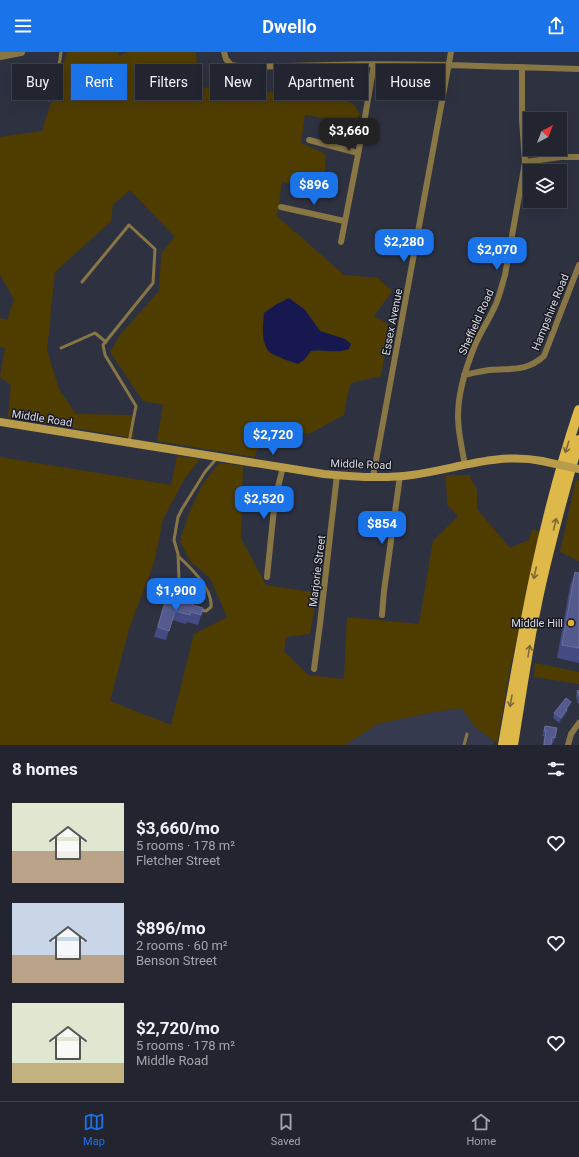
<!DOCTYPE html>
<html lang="en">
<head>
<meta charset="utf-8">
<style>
  body { margin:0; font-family:Roboto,sans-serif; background:#2a2d38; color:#f1f3f6; height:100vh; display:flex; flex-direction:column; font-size:15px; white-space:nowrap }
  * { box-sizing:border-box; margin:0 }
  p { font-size:13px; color:#a2a5ab }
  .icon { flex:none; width:22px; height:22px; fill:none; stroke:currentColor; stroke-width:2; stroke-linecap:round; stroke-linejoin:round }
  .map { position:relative; height:693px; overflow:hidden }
  .drawer { display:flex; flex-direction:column; background:#222530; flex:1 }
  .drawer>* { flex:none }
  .hud { position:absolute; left:12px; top:12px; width:555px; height:36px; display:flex; gap:8px }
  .needle { width:26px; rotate:42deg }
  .fabs { position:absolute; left:523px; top:60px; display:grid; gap:8px }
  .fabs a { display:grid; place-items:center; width:44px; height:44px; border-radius:0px; background:#222530; box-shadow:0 4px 16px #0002,0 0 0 1px #3f424c; font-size:20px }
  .price { position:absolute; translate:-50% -34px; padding:0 9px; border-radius:8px; background:#1a73e8; color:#fff; font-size:13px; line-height:26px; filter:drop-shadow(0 1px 2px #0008) }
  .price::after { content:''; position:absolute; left:50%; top:24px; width:12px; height:9px; margin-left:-6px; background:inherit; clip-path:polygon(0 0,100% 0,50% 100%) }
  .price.selected { background:#222; color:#fff }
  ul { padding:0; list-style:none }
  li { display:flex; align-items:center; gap:12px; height:100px; padding:0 12px }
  li span { display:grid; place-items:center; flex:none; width:112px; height:80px; border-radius:0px; color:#555 }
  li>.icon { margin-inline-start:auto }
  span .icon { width:48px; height:48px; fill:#fffc; stroke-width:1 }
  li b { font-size:17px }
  h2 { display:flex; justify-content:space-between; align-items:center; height:48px; padding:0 12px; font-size:17px }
  .tag { padding:0 14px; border-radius:0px; background:#222530; box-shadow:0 4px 16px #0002,0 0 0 1px #3f424c; font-size:14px; line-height:36px }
  .tag.selected { background:#1a73e8; color:#fff }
  header { display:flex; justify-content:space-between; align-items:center; height:52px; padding:0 12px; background:#1a73e8; color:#fff; font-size:18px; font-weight:700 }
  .tabs { display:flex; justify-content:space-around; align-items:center; height:56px; border-top:1px solid #3f424c; background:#222530; font-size:11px; color:#a2a5ab }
  .tabs a { display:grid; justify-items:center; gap:2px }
  .tabs .selected { color:#1a73e8 }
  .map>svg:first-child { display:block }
  .built { fill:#353a4f }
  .green { fill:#4f3d00; fill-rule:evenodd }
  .water { fill:#17184f }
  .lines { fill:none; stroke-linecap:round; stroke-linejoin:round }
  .service { stroke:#887645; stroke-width:3 }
  .minor { stroke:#887645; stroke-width:6 }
  .tertiary { stroke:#887645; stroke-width:8 }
  .secondary { stroke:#b89c49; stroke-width:8 }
  .primary { stroke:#deb849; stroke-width:10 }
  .secondary-bridge { stroke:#b89c49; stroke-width:8 }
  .wall { fill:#444b82 }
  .shaded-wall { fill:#353a63 }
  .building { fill:#545a8d; stroke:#696e9b }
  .oneway { stroke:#7b6834 }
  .poi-dot { fill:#dbb233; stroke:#181920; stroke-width:1.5 }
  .labels { text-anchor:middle; stroke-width:3; stroke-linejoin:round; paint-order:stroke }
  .street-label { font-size:11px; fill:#d8dbe5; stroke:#181920 }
  .poi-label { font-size:11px; fill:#d8dbe5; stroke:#181920; text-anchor:end }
</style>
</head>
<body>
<header><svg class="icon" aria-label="menu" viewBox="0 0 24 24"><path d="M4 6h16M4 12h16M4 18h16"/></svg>Dwello<svg class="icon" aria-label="share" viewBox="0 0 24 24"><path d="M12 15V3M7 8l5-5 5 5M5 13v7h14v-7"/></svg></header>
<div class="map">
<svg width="579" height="693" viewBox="0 0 579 693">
  <rect width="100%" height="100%" fill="#2e3140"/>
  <path class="built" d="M 462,656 L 475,675 L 494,689 L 494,693 L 345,693 L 378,672 L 433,660 Z"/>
  <path class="green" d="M 67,0 L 118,0 L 120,4 L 127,0 L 196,0 L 199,35 L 335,45 L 354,52 L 360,62 L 355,72 L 305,63 L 301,91 L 326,102 L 323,139 L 282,130 L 277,164 L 344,223 L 378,226 L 392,239 L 374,264 L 390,273 L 381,324 L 351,331 L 347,345 L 344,363 L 309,382 L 262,376 L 255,405 L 157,389 L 163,353 L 143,349 L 110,300 L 120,283 L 159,239 L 161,206 L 161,201 L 175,185 L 130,138 L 113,153 L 111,169 L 55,220 L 47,298 L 59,337 L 76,362 L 132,363 L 134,386 L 8,365 L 11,333 L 0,325 L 5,296 L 0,295 L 0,266 L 7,268 L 14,247 L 0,223 L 0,85 L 42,79 ZM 289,246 L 305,258 L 320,279 L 345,287 L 318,298 L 311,299 L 304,308 L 264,261 L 277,252 Z
    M 177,404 L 200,407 L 185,426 L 163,467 L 154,511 L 129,577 L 110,649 L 171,673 L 194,582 L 227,565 L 210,526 L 190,509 L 180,489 L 189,461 L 202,433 L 219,411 L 243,414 L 241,486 L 266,533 L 317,541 L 310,582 L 286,585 L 284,599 L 308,623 L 344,627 L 347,565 L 419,572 L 433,489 L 458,464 L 447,453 L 446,423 L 469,423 L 477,438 L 477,457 L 510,496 L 529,488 L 532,477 L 540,480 L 510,617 L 497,691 L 475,675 L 462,656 L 433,660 L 378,672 L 345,693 L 0,693 L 0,405 L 171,433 Z
    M 576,427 L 579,429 L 579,509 L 560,500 Z
    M 535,611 L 579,620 L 579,632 L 534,625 Z"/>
  <path class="water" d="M 289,246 L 305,258 L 320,279 L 345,287 L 351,292 L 349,297 C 337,302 325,297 311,299 L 304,308 L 298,312 C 289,309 280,306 272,302 C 260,294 263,273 264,261 L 277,252 Z"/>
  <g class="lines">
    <path class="service" d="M 49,48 L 58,21 L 61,0
      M 82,230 L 129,173 L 155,197 L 153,231 L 103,293 L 105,303 L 136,354 L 129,390
      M 61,296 L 95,281 L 106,290
      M 178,504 C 191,516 213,537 211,555 L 206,559 L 200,558
      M 179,549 L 176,542 L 175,538 L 179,527 L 178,502 L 174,488 L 178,465 L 182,457 L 205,420 L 216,407
      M 464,693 L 467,682"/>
    <path class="minor" d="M 224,0 L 226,7 L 231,13 L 245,15 L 374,12 L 449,13 L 579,17
      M 309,88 L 358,101
      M 525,110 L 561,105 L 579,105
      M 281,155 L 344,169
      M 341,190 L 363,77 L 374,12
      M 464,323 C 473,321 481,319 490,318 C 512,316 526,320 544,304 L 579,213
      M 465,413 C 462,397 458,380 458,364 C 458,340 466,315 475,293 C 481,279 490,266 496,252 C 500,242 502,233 505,223 L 523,122 L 525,110 L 522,68 L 522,15
      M 373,425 L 451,0
      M 267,525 L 275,447 L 283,415
      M 382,563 L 384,539 L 400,424
      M 314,617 L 320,572 L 337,423
      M 568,693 L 571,682 L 579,671"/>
    <path class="tertiary" d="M 0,4 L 21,0"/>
    <path class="secondary" d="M 0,370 L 324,422 C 353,425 383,427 412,423 C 456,417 498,400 542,409"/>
    <path class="primary" d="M 503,693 C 523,579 542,468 579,358
      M 513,693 C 523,632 531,571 546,511 C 556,470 567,429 579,388"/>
    <path class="secondary-bridge" d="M 542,409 L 579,417"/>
  </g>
  <path class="wall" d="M 575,520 L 579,521 L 579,611 L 557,606 L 570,534 Z
    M 166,546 L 193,553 L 201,563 L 198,573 L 187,570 L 186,572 L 172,568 L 166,588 L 154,585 L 163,555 Z
    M 579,638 L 579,651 L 578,652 L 576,644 L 577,639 Z
    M 569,655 L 567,658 L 565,663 L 559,671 L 553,666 L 554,661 Z
    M 545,674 L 555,686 L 553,691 L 551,691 L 551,693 L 543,693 L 544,684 L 542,684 Z"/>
  <path class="shaded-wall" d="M 571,650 L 569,655 L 564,662 L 566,657 Z
    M 567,658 L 565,663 L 559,671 L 561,666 Z"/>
  <path class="building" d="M 575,520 L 579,521 L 579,596 L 562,593 Z
    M 166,546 L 177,549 L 177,547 L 193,552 L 193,553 L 203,556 L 201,563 L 191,560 L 190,563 L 175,559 L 169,579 L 158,575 Z
    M 579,638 L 579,644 L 577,639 Z
    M 566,646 L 571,650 L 566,657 L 567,658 L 561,666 L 554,661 Z
    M 545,674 L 557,676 L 555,686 L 552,685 L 551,693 L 544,693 L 546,679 L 544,679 Z"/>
  <defs><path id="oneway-shaft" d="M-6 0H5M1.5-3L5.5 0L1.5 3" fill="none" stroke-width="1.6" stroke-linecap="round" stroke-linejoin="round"/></defs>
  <g class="oneway">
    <use href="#oneway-shaft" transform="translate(567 395) rotate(107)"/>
    <use href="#oneway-shaft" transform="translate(555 472) rotate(-76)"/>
    <use href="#oneway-shaft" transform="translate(535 521) rotate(102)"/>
    <use href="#oneway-shaft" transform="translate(529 599) rotate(-80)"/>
    <use href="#oneway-shaft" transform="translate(511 649) rotate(100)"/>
  </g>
  <circle class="poi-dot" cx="571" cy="571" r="4"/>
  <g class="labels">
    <g class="street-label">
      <text transform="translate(550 260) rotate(-68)" y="4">Hampshire Road</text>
      <text transform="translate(392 270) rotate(-79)" y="4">Essex Avenue</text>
      <text transform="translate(476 270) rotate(-66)" y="4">Sheffield Road</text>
      <text transform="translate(42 366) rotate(9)" y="4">Middle Road</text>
      <text transform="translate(361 412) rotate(2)" y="4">Middle Road</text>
      <text transform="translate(317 519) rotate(-83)" y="4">Marjorie Street</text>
    </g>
    <g class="poi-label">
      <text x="563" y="575">Middle Hill</text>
    </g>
  </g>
</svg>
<div class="fabs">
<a><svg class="needle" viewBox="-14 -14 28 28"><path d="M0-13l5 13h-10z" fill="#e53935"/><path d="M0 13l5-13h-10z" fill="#a2a5ab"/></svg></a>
<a><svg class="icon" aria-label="layers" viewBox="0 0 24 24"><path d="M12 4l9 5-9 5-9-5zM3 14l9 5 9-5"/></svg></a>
</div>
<b class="price selected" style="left:349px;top:100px">$3,660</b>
<b class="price" style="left:314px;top:154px">$896</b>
<b class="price" style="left:404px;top:211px">$2,280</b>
<b class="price" style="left:497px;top:219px">$2,070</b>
<b class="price" style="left:273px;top:404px">$2,720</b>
<b class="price" style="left:264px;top:468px">$2,520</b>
<b class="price" style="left:382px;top:493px">$854</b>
<b class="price" style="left:176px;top:560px">$1,900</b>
<div class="hud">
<a class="tag">Buy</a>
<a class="tag selected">Rent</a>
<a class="tag">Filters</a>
<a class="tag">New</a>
<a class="tag">Apartment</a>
<a class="tag">House</a>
</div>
</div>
<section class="drawer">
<h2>8 homes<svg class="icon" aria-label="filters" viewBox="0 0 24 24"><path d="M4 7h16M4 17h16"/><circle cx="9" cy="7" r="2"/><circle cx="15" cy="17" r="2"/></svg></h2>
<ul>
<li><span style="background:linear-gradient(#dfe7d0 60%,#b9a48a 0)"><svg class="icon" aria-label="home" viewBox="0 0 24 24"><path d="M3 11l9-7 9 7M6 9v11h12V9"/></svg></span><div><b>$3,660/mo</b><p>5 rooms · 178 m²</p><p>Fletcher Street</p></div><svg class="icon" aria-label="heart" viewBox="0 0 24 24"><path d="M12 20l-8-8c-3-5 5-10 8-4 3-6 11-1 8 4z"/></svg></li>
<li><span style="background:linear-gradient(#c9d6e8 65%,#b9a48a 0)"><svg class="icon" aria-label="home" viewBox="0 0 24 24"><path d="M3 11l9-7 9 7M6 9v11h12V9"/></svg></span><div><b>$896/mo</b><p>2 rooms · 60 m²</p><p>Benson Street</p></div><svg class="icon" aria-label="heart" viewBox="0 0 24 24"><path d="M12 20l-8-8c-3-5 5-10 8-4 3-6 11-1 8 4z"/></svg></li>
<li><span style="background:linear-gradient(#dfe7d0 75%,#c2b280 0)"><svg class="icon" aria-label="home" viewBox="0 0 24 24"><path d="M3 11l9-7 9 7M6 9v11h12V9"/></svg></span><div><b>$2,720/mo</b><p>5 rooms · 178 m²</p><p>Middle Road</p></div><svg class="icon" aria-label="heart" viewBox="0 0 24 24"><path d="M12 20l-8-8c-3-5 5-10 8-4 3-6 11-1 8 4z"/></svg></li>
</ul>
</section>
<nav class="tabs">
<a class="selected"><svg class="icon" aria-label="map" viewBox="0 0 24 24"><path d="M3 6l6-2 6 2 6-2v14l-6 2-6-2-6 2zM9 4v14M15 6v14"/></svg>Map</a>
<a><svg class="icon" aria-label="saved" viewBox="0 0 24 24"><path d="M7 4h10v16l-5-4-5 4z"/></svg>Saved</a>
<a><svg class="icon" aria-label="home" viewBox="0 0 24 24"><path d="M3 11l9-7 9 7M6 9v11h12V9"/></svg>Home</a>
</nav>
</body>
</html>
